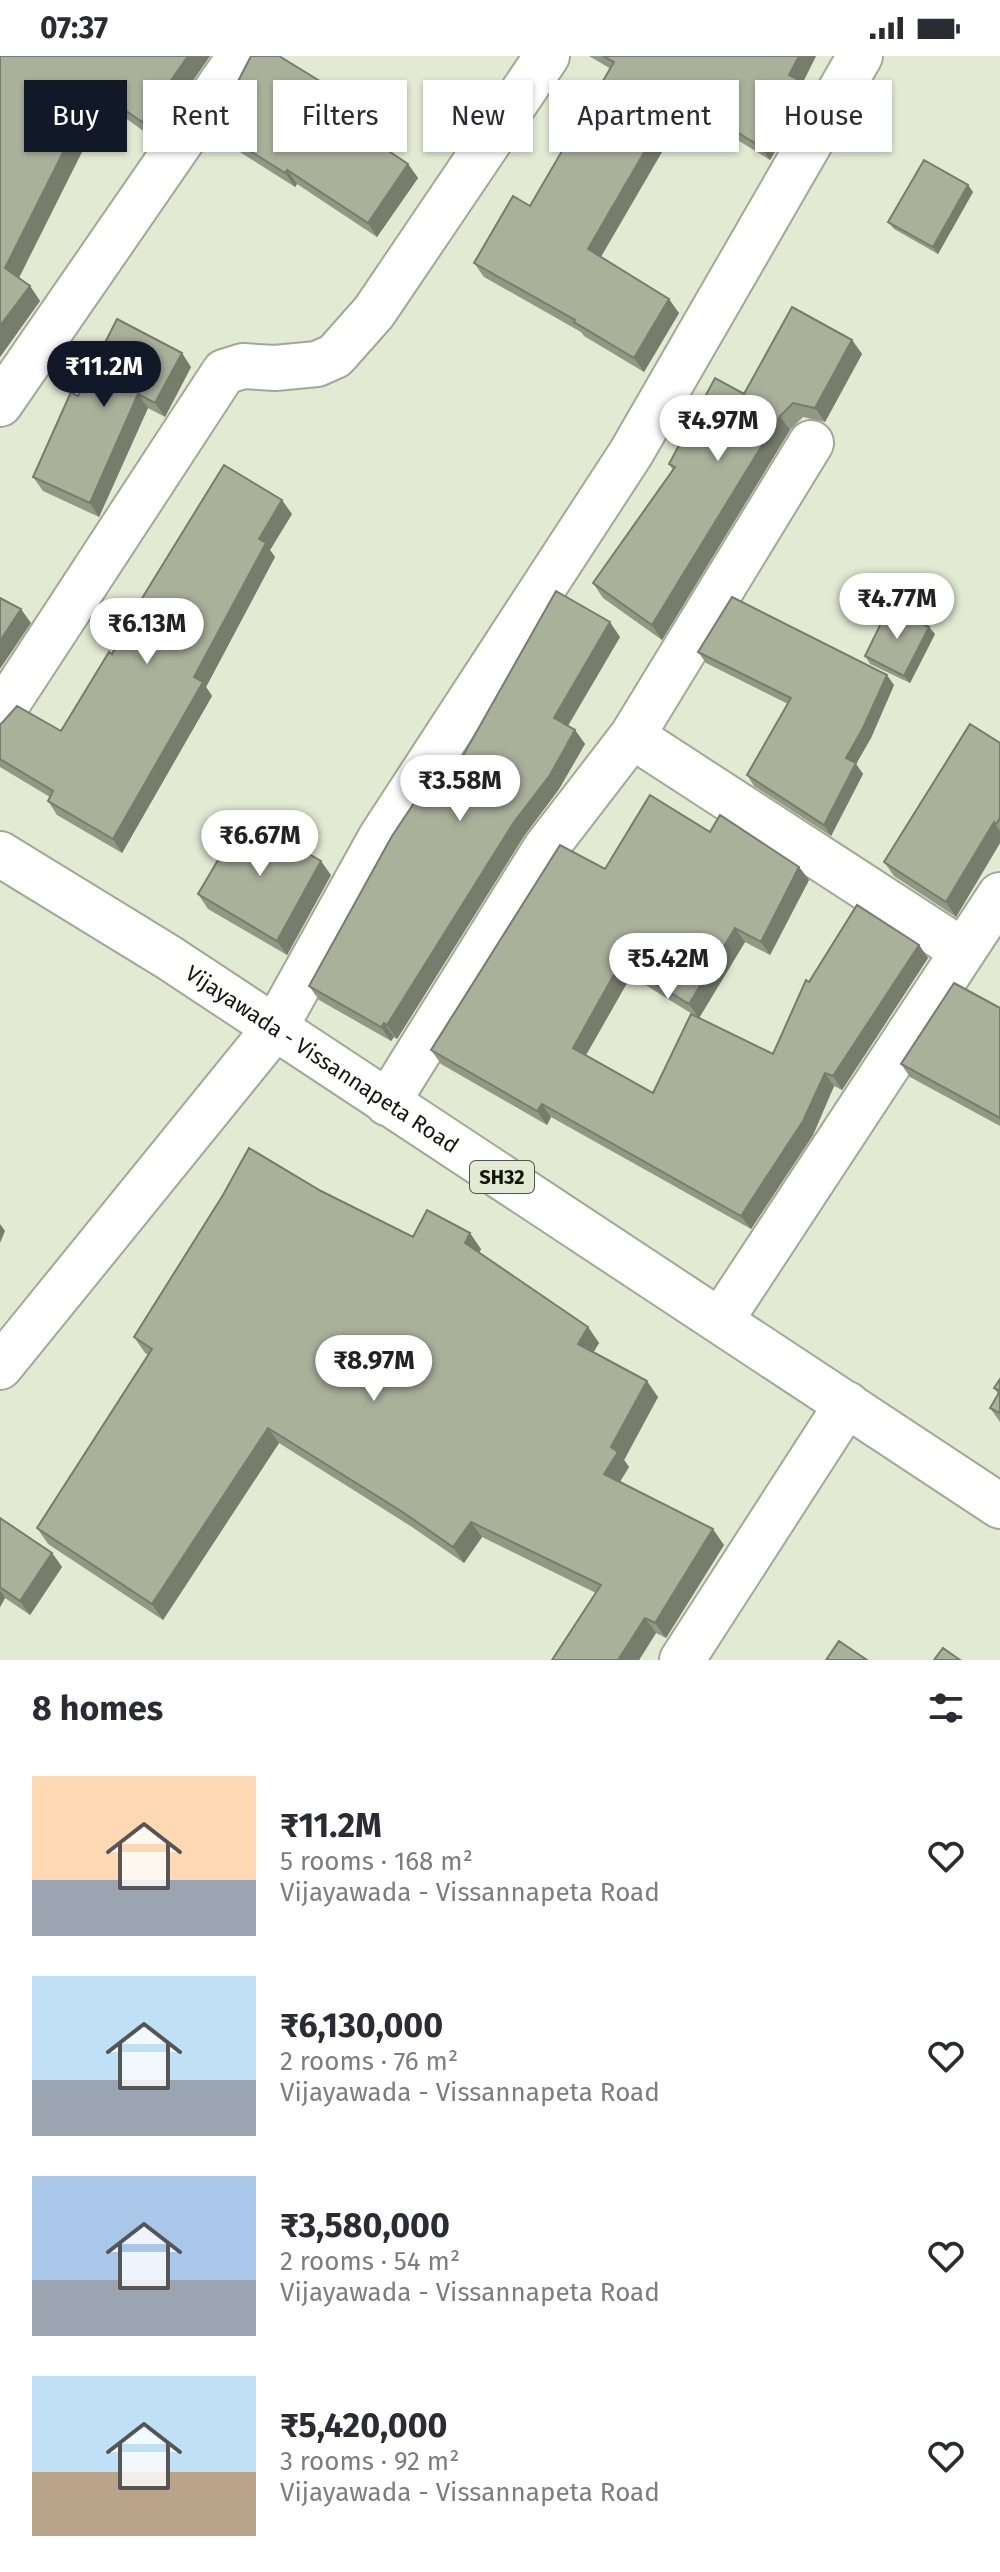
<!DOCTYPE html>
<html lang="en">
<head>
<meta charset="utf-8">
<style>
  body { margin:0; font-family:"Fira Sans",sans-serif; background:#f2f2f3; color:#2b2b33; height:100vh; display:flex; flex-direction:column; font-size:30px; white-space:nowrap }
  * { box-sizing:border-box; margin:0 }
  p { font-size:26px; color:#7c7c81 }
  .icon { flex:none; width:44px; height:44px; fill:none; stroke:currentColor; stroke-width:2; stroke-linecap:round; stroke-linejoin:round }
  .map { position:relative; height:1604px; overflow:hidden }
  .panel { display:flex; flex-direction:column; background:#fff; flex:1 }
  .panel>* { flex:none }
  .top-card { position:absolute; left:24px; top:24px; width:952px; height:72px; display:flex; gap:16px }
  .price { position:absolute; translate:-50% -68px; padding:0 18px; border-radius:28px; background:#fff; color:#222; font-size:26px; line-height:52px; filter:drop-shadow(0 2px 4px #0008) }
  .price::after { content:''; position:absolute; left:50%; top:48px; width:24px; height:18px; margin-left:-12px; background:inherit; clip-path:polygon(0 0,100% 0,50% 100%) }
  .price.current { background:#111827; color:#fff }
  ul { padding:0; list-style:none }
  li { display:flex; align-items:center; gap:24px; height:200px; padding:0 32px }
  li span { display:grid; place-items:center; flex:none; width:224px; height:160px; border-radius:0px; color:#555 }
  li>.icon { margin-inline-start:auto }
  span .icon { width:96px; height:96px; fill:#fffc; stroke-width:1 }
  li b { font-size:34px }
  h2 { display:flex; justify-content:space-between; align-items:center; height:96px; padding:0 32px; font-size:34px }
  .pill { padding:0 28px; border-radius:0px; background:#fff; box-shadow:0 2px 6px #0004; font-size:28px; line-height:72px }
  .pill.current { background:#111827; color:#fff }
  .status { display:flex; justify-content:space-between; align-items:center; height:56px; padding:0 40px; background:#fff; direction:ltr }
  .status svg { height:22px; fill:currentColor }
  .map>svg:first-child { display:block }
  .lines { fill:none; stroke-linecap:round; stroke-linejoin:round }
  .minor-casing { stroke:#a2a993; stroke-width:48 }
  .major-casing { stroke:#a2a993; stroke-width:48 }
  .minor { stroke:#fff; stroke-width:44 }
  .major { stroke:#fff; stroke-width:44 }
  .wall { fill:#929885; fill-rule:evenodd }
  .shaded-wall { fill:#777c6c }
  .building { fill:#aab19b; stroke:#777c6c; stroke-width:2 }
  .labels { text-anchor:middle; stroke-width:8; stroke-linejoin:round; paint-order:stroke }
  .shield { fill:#e2ead3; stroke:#515548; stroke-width:2 }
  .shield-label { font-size:20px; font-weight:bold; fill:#13150d }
  .street-label { font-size:22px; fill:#13150d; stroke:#e2ead3 }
</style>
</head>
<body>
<div class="status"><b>07:37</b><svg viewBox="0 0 49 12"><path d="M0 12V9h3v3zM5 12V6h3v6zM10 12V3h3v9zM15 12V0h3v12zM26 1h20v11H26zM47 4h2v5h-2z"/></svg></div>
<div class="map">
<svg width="1000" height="1604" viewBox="0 0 1000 1604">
  <rect width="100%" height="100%" fill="#e2ead3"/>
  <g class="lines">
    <g class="minor-casing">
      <path id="minor" d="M 0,348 L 240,0
        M 0,659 L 224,316 L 243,310 L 275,312 L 317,308 L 335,300 L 374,256 L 547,0
        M 632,680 L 963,895
        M 387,1047 L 545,793 L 632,680 L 811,387
        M 721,1264 L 1000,839
        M 0,1311 L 275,972 L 381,781 L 631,397 L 860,0
        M 682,1604 L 847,1348"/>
    </g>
    <g class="major-casing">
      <g id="major">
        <path id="s1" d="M 0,798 L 168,901 L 1000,1450"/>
      </g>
    </g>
    <use href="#minor" class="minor"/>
    <use href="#major" class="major"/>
  </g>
  <path class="wall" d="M 0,0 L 210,0 L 153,82 L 106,48 L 19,222 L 30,230 L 40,245 L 0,301 Z
    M 589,0 L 816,0 L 802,28 L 809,38 L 770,104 L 687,53 L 601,201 L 679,257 L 644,316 L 584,280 L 581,276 L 484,221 L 474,207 L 530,150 L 611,13 Z
    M 336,35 L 346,50 L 338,61 L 408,108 L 418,122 L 377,181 L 297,128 L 295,131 L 224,86 L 214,72 Z
    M 968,129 L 973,136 L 938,198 L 894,173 L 888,166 Z
    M 852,284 L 862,298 L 825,366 L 803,361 L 790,374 L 662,584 L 603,542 L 593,527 L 673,414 L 669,408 L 744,338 Z
    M 191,311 L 165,361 L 148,352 L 99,461 L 43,435 L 33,421 L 78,340 Z
    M 292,458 L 270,494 L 275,501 L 206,631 L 212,640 L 122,797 L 57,759 L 48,745 L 50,741 L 0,711 L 0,668 L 61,675 L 112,598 Z
    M 935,578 L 910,627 L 870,608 L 865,600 Z
    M 620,581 L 568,670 L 575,674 L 585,688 L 559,733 L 524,780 L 397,983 L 394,981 L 391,985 L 319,944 L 309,930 L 438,744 Z
    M 698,596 L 894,629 L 871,682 L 856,708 L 863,718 L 831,780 L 754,730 L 747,719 L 788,648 L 706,607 Z
    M 1000,687 L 1000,787 L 956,861 L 894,820 L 884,806 Z
    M 710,776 L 799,811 L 809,824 L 770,899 L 745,886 L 699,962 L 773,998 L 809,926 L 919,889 L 928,902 L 842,1034 L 834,1030 L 813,1079 L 751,1173 L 551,1061 L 547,1069 L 441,1008 L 431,994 L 605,813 ZM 631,920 L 697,961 L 653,1037 L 586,999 Z
    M 331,819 L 287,899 L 208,853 L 198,838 Z
    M 1000,952 L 1000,1070 L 910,1021 L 901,1008 Z
    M 321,1135 L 413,1181 L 481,1193 L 479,1197 L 588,1271 L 599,1287 L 593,1296 L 658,1341 L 624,1404 L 629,1411 L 620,1426 L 724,1489 L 666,1582 L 656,1577 L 639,1604 L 552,1604 L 596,1537 L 482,1481 L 464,1507 L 412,1471 L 279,1387 L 163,1564 L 48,1488 L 37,1472 L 148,1299 L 145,1297 L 134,1281 Z
    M 1000,1323 L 1000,1366 L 990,1352 L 998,1338 L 994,1332 Z
    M 0,1462 L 52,1497 L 62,1511 L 30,1559 L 5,1542 L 0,1551 Z"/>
  <path class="shaded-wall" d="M 188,0 L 210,0 L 153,82 L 142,66 Z
    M 799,0 L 816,0 L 802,28 L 809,38 L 770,104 L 760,90 L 789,19 Z
    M 95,33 L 106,48 L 16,227 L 5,212 Z
    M 336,35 L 346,50 L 335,66 L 325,52 Z
    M 677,40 L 687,53 L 597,207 L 588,193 Z
    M 408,108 L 418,122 L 377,181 L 368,167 Z
    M 287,114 L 297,128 L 295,131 L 285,117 Z
    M 968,129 L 973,136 L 938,198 L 933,191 Z
    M 30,230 L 40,245 L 0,301 L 0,270 Z
    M 669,243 L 679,257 L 644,316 L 634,302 Z
    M 852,284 L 862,298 L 825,366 L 815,352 Z
    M 182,297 L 191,311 L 165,361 L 155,347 Z
    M 138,338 L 148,352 L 99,461 L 90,447 Z
    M 780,360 L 790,374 L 662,584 L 652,569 Z
    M 282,444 L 292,458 L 270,494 L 275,501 L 206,631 L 212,640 L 122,797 L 113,783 L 194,621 L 259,483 Z
    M 21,553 L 31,567 L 0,613 L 0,585 Z
    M 610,566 L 620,581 L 564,676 L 554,662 Z
    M 929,571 L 935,578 L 910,627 L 904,620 Z
    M 887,619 L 894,629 L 871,682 L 856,708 L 863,718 L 831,780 L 824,769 L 846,702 Z
    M 575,674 L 585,688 L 559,733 L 524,780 L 397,983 L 387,969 L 514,766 Z
    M 994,766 L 1000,775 L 1000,787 L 956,861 L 946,846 Z
    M 321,805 L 331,819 L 287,899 L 277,885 Z
    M 799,811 L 809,824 L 770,899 L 761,886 Z
    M 735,872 L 745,886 L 699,962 L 689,948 Z
    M 919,889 L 928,902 L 842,1034 L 833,1020 Z
    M 621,906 L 631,920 L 582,1006 L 573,992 Z
    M 384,967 L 394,981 L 391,985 L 381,971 Z
    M 825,1017 L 834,1030 L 813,1079 L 751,1173 L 741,1160 Z
    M 542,1048 L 551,1061 L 547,1069 L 537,1055 Z
    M 0,1168 L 5,1175 L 0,1187 Z
    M 470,1177 L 481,1193 L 476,1203 L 465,1187 Z
    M 588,1271 L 599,1287 L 589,1304 L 578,1288 Z
    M 647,1325 L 658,1341 L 624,1404 L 629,1411 L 615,1433 L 604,1418 L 611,1391 Z
    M 268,1372 L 279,1387 L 163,1564 L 152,1548 Z
    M 471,1466 L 482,1481 L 464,1507 L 453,1491 Z
    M 713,1473 L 724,1489 L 666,1582 L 655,1567 Z
    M 52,1497 L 62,1511 L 30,1559 L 20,1545 Z
    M 0,1534 L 5,1542 L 0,1551 Z
    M 645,1562 L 656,1577 L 639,1604 L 618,1604 Z"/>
  <path class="building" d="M 0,0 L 188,0 L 142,66 L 95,33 L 5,212 L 30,230 L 0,270 Z
    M 251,0 L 279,0 L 336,35 L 325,52 L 408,108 L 368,167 L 287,114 L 285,117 L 214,72 Z
    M 603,0 L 799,0 L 789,19 L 799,24 L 760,90 L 677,40 L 588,193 L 669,243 L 634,302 L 574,266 L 575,264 L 474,207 L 513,140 L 530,150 L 614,6 Z
    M 924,104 L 968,129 L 933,191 L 888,166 Z
    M 792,251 L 852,284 L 815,352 L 793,347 L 780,360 L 652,569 L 593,527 L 675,411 L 669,408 L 715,322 L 744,338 Z
    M 117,263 L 182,297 L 155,347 L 138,338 L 90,447 L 33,421 L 71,336 L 78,340 Z
    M 224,409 L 282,444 L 259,483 L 266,487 L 194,621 L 203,626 L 113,783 L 48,745 L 53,735 L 0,703 L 0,668 L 2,667 L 17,650 L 61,675 L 109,596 L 112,598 L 144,539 Z
    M 556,535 L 610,566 L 554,662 L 575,674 L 550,719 L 514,766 L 387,969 L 384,967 L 381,971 L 309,930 L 392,780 L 422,735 L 438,744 Z
    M 732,541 L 887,619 L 863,672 L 846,702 L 856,707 L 824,769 L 747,719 L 791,642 L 698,596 Z
    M 0,542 L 21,553 L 0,585 Z
    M 889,551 L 929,571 L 904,620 L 865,600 Z
    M 970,668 L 1000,687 L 1000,762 L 996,768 L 994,766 L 946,846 L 884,806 Z
    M 650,739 L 710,776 L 720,759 L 799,811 L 761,886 L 735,872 L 689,948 L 621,906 L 573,992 L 653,1037 L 691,958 L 773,998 L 806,924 L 809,926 L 857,849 L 919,889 L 833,1020 L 825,1017 L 803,1065 L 741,1160 L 542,1048 L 537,1055 L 431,994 L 560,789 L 605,813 Z
    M 244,760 L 321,805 L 277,885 L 198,838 Z
    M 954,927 L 1000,952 L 1000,1062 L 901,1008 Z
    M 249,1092 L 321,1135 L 413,1181 L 427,1154 L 470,1177 L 465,1187 L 588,1271 L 578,1288 L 647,1325 L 611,1391 L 618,1396 L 604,1418 L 713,1473 L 655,1567 L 645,1562 L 618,1604 L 552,1604 L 601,1529 L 471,1466 L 453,1491 L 401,1455 L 268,1372 L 152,1548 L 37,1472 L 152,1293 L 134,1281 L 223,1139 Z
    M 1000,1323 L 1000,1357 L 990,1352 L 1000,1335 L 994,1332 Z
    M 0,1462 L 52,1497 L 20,1545 L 0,1531 Z
    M 839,1585 L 867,1604 L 826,1604 Z
    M 943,1592 L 960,1604 L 934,1604 Z"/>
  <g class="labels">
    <rect class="shield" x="470" y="1105" width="64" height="32" rx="6"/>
    <g class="shield-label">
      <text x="502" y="1128">SH32</text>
    </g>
    <g class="street-label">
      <text dy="8" stroke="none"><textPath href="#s1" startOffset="382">Vijayawada - Vissannapeta Road</textPath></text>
    </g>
  </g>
</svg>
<b class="price current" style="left:104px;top:353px">₹11.2M</b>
<b class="price" style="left:718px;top:407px">₹4.97M</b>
<b class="price" style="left:897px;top:585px">₹4.77M</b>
<b class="price" style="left:147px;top:610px">₹6.13M</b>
<b class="price" style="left:460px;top:767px">₹3.58M</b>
<b class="price" style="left:260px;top:822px">₹6.67M</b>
<b class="price" style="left:668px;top:945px">₹5.42M</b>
<b class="price" style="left:374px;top:1347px">₹8.97M</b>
<div class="top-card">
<a class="pill current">Buy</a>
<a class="pill">Rent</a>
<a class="pill">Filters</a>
<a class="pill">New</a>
<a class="pill">Apartment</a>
<a class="pill">House</a>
</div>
</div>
<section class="panel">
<h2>8 homes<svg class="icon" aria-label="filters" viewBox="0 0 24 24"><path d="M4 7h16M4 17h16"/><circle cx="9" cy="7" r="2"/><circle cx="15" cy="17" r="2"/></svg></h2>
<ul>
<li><span style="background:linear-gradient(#ffd9b3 65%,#9aa5b1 0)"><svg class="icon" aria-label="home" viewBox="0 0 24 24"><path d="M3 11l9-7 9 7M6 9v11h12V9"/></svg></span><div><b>₹11.2M</b><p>5 rooms · 168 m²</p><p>Vijayawada - Vissannapeta Road</p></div><svg class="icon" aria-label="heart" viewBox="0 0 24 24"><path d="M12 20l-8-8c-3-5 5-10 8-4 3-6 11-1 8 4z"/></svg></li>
<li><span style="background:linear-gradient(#bfe0f5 65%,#9aa5b1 0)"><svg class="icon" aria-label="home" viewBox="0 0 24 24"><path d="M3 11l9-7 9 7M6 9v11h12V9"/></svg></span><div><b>₹6,130,000</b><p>2 rooms · 76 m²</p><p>Vijayawada - Vissannapeta Road</p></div><svg class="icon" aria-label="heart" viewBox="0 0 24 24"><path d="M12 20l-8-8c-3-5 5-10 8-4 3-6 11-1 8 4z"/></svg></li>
<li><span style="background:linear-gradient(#a9c7e8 65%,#9aa5b1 0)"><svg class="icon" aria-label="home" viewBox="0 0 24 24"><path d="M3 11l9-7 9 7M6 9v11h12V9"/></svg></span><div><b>₹3,580,000</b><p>2 rooms · 54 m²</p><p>Vijayawada - Vissannapeta Road</p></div><svg class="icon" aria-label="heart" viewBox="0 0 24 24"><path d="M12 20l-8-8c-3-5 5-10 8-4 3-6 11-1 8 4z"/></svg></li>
<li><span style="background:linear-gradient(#bfe0f5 60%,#b9a48a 0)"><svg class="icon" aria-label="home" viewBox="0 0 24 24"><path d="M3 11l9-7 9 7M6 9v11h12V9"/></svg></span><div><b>₹5,420,000</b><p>3 rooms · 92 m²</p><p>Vijayawada - Vissannapeta Road</p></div><svg class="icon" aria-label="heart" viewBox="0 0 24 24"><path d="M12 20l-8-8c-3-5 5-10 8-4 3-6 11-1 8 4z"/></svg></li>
</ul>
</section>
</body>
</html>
